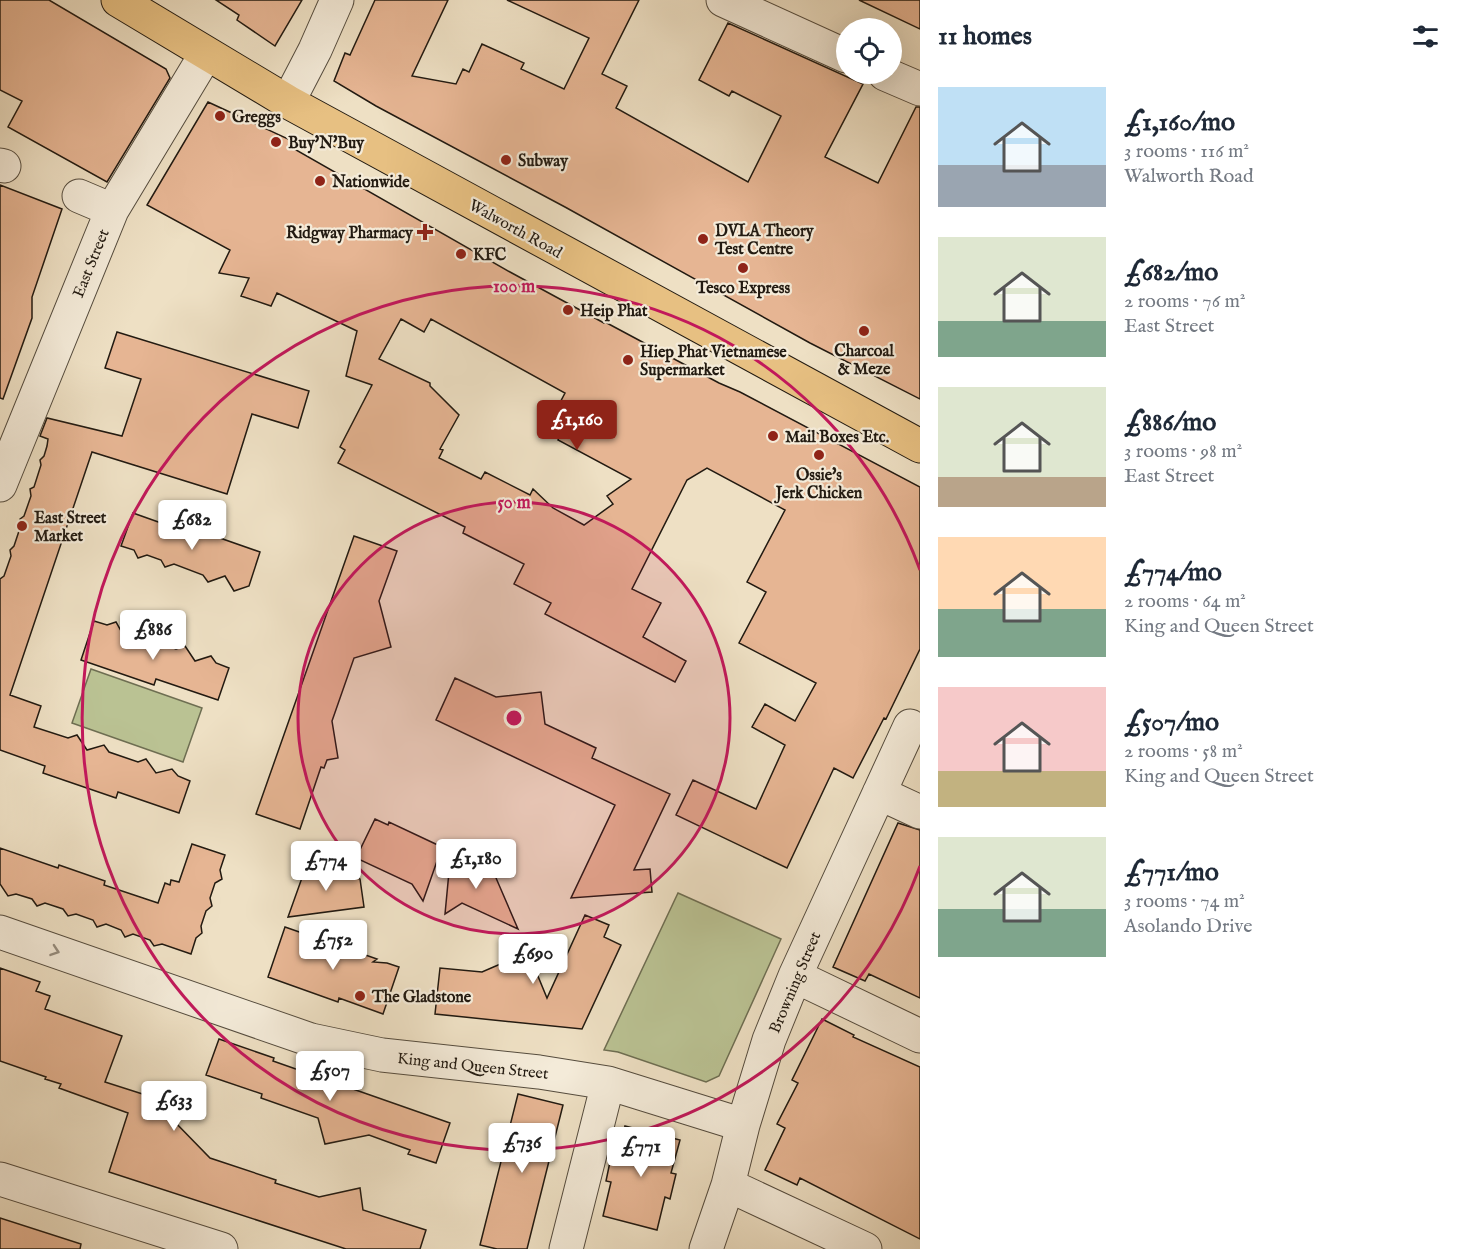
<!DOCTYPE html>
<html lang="en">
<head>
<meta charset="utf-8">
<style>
  body { margin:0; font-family:"IM FELL English",serif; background:#f2f2f3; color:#1f2937; height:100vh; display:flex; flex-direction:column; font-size:22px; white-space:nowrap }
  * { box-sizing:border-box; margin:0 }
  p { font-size:20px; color:#747a83 }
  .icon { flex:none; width:33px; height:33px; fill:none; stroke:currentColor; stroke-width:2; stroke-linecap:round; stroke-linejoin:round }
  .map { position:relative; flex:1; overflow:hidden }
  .side { display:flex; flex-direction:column; background:#fff; width:540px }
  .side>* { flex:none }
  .tools { position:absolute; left:836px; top:18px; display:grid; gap:12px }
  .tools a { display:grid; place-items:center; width:66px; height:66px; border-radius:50%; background:#fff; box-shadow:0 6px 24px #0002; font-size:30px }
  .price { position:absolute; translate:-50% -51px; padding:0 14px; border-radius:6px; background:#fff; color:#222; font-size:20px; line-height:39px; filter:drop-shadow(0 2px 3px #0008) }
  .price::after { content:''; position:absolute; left:50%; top:36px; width:18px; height:14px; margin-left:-9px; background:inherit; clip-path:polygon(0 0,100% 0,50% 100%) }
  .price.current { background:#8f2418; color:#fff }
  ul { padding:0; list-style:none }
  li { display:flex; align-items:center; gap:18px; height:150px; padding:0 18px }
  li span { display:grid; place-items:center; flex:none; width:168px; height:120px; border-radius:0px; color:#555 }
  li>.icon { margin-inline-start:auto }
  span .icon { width:72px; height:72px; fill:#fffc; stroke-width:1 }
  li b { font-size:26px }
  h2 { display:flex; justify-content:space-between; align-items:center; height:72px; padding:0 18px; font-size:26px }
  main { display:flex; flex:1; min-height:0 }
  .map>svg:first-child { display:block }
  .green { fill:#bac293; stroke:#6e6e52; stroke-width:1.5 }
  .building { fill:#e6b593; stroke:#221a11; stroke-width:1.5; fill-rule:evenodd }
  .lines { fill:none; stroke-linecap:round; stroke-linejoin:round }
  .minor-casing { stroke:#554c3e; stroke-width:35 }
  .major-casing { stroke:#221a11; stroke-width:35 }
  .minor { stroke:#f4ebd9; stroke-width:33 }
  .major { stroke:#e7c082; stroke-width:33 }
  .oneway { stroke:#968d7f }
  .ring { fill:none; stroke:#c2185b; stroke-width:3 }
  .poi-dot { fill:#8f2418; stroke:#f4ebd9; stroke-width:2 }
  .labels { text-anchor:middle; stroke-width:4.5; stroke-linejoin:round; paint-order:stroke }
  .poi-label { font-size:16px; font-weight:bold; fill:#221a11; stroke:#f4ebd9; text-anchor:start }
  .street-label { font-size:16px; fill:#221a11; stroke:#f4ebd9 }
  .centre { fill:#c2185b; stroke:#f4ebd9; stroke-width:3 }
  .ring-label { font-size:18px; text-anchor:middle; font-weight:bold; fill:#c2185b; stroke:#f4ebd9; stroke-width:4.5; stroke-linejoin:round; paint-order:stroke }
</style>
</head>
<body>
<main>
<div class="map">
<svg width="920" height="1249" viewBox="0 0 920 1249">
  <rect width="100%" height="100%" fill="#eee0c4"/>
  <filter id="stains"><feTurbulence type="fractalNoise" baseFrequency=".00333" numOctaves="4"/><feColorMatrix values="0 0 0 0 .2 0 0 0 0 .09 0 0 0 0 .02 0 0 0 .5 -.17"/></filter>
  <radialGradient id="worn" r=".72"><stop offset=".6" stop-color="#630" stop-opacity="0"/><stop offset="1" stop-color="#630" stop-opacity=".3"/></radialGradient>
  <path class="green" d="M 91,669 L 202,708 L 183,762 L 72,723 Z
    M 678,893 L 781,939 L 719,1076 L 706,1082 L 618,1052 L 604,1050 Z"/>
  <path class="building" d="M 0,0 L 49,0 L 166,69 L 170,78 L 107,182 L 8,127 L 22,101 L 0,90 Z
    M 216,0 L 302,0 L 275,46 L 237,20 L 239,15 Z
    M 375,0 L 448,0 L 412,76 L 456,84 L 463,69 L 469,72 L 482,44 L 524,63 L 521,69 L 564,89 L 589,38 L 507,0 L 639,0 L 602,74 L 627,86 L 616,108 L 748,182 L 781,116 L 732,91 L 729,96 L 699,80 L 728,23 L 863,84 L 825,157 L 878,183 L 916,107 L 920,107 L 920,399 L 810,343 L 565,207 L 376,106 L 334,81 L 345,53 L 350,55 Z
    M 859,0 L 920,0 L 920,29 Z
    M 208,102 L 299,144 L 296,150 L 510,272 L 604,323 L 605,322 L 719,383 L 740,392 L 920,487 L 920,649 L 886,719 L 884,718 L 853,778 L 834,768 L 787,868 L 676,815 L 693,780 L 756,809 L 785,745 L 752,727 L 765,704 L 795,721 L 816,683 L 739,643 L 766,592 L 747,582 L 785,510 L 707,468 L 687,480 L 632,589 L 661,603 L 643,637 L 686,661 L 675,682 L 545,614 L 551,603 L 514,584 L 524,564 L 463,533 L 465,527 L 338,463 L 345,450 L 340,447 L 372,385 L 346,376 L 357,331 L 277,293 L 271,306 L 241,296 L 249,278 L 219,273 L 230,250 L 147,205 ZM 401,319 L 424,332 L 431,319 L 565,393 L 555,412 L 569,420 L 558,440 L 631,479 L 607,496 L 613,504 L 584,525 L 553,508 L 533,489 L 530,495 L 485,472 L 481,479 L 439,458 L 443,450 L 440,449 L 459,415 L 430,386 L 430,383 L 379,359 Z
    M 0,185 L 62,209 L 32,297 L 32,318 L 3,399 L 0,398 Z
    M 117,332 L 309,391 L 298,428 L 252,414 L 227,494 L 92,452 L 10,695 L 41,706 L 34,727 L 68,738 L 77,735 L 87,750 L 104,745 L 109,752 L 138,762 L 146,759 L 156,773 L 172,769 L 178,776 L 190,781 L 179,813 L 118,792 L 116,798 L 43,773 L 45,766 L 0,750 L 0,579 L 4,576 L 11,556 L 10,550 L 14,546 L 21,525 L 20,519 L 24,516 L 31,496 L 30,489 L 34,487 L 41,465 L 40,460 L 44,456 L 47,446 L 48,439 L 40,436 L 47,418 L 122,436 L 141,379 L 105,368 Z
    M 133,513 L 195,535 L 197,530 L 260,552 L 249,586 L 234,591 L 225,576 L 208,582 L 203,575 L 174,564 L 165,567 L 161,560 L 147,555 L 138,558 L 134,550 L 121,546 Z
    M 354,536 L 397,551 L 379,601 L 391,647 L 354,658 L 332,721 L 338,758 L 327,760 L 324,768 L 321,767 L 300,829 L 256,814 Z
    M 94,621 L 107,625 L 116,622 L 125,638 L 142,631 L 147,639 L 176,649 L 185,646 L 195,661 L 211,656 L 216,663 L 229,668 L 218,700 L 156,679 L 154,685 L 81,660 Z
    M 455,678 L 496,697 L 541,692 L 545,724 L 596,748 L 592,758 L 670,794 L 634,870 L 650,869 L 652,892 L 571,898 L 615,805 L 436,720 Z
    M 375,819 L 388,825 L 389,822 L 442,847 L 423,901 L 412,884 L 356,858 Z
    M 898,823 L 920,830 L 920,998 L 869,974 L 865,981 L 833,967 Z
    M 192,844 L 225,855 L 220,870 L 222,879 L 215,883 L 210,898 L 212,906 L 206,911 L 201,926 L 202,933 L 196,938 L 191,954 L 162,944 L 154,946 L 150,940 L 133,934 L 125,937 L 121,930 L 106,924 L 97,927 L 93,920 L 76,914 L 68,916 L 63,909 L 45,903 L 37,906 L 32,899 L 16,894 L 8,896 L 0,884 L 0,848 L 58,868 L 59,865 L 105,881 L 104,885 L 158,903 L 165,883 L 170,885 L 171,880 L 179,882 Z
    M 451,851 L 493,871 L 518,929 L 462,903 L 445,914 Z
    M 308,861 L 360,879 L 364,907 L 288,917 Z
    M 585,915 L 609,925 L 604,937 L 621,945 L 582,1029 L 435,1014 L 440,968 L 482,972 L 528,952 L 547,998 Z
    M 285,927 L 377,959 L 373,962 L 387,963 L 399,967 L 383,1014 L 339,998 L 338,1002 L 268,977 Z
    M 0,968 L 40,982 L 36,991 L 50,996 L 45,1009 L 122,1036 L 105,1082 L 177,1105 L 172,1119 L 210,1158 L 276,1180 L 275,1183 L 319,1197 L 360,1188 L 363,1210 L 426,1230 L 420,1249 L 346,1249 L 109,1172 L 128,1113 L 59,1088 L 61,1084 L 45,1079 L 46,1077 L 0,1061 Z
    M 822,1019 L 854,1035 L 853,1037 L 920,1067 L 920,1239 L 800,1178 L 797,1185 L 765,1170 L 785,1128 L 777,1124 L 798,1083 L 792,1080 Z
    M 219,1039 L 274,1058 L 273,1061 L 450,1123 L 436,1163 L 408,1154 L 410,1150 L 369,1135 L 325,1144 L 318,1118 L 261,1098 L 262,1094 L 206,1075 Z
    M 518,1094 L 563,1105 L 527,1249 L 497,1249 L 480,1245 Z
    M 625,1126 L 680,1140 L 671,1173 L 676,1174 L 670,1199 L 665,1197 L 657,1230 L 603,1216 L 611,1182 L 606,1181 L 611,1157 L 617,1159 Z
    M 0,1218 L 81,1244 L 80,1249 L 0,1249 Z"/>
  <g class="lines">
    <g class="minor-casing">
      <path id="minor" d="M 723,0 L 846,56
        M 885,74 L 920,89
        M 288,102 L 315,50 L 337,0
        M 0,165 L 4,166
        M 79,196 L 112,210
        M 0,485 L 112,210 L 206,54
        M 879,793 L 920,812
        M 0,932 L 311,1040 L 382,1055 L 539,1072 L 608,1083 L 743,1125
        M 795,976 L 920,1036
        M 0,1179 L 221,1249
        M 728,1185 L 865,1249
        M 566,1249 L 608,1083
        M 706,1249 L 728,1185 L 743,1125 L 769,1040 L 795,976 L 910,726"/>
    </g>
    <g class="major-casing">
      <path id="major" d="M 118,0 L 288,102 L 920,446"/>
    </g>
    <use href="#minor" class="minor"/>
    <use href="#major" class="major"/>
  </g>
  <defs><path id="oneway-chevron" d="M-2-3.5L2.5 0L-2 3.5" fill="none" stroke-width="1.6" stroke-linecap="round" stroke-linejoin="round" transform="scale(1.5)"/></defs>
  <use class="oneway" href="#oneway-chevron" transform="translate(55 951) rotate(19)"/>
  <circle cx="514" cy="718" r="216" fill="#c2185b" fill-opacity=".12"/>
  <g class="ring">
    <circle cx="514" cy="718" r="216"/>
    <path d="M920 866A432 432 0 1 1 920 570"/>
  </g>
  <g class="poi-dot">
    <circle cx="220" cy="116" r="6"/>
    <circle cx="276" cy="142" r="6"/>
    <circle cx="506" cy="160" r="6"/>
    <circle cx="320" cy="181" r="6"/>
    <path d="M422 223h6v6h6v6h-6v6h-6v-6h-6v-6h6z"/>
    <circle cx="703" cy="239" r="6"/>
    <circle cx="461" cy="254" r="6"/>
    <circle cx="743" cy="268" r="6"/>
    <circle cx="568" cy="310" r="6"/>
    <circle cx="864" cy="331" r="6"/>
    <circle cx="628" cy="360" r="6"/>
    <circle cx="773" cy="436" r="6"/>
    <circle cx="819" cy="455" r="6"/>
    <circle cx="22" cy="526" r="6"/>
    <circle cx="360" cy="996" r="6"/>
  </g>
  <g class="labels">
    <g class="poi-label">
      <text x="232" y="122">Greggs</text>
      <text x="288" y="148">Buy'N'Buy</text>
      <text x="518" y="166">Subway</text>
      <text x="332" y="187">Nationwide</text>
      <text x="715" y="236">DVLA Theory<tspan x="715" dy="18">Test Centre</tspan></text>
      <text x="413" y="238" text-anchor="end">Ridgway Pharmacy</text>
      <text x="473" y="260">KFC</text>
      <text x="743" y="293" text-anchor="middle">Tesco Express</text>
      <text x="580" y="316">Heip Phat</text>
      <text x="864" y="356" text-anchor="middle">Charcoal<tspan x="864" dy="18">&amp; Meze</tspan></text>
      <text x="640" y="357">Hiep Phat Vietnamese<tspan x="640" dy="18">Supermarket</tspan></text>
      <text x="785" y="442">Mail Boxes Etc.</text>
      <text x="819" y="480" text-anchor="middle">Ossie's<tspan x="819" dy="18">Jerk Chicken</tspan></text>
      <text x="34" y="523">East Street<tspan x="34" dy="18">Market</tspan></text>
      <text x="372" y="1002">The Gladstone</text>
    </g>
    <g class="street-label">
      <text transform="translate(516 228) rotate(29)" y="6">Walworth Road</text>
      <text transform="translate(90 263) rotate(-68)" y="6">East Street</text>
      <text transform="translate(794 982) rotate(-67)" y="6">Browning Street</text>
      <text transform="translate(473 1065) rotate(6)" y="6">King and Queen Street</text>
    </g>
  </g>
  <circle cx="514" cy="718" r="9" class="centre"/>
  <g class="ring-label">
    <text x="514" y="292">100 m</text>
    <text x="514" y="508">50 m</text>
  </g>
  <rect width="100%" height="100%" filter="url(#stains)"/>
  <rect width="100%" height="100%" fill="url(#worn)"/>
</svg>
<div class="tools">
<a><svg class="icon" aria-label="locate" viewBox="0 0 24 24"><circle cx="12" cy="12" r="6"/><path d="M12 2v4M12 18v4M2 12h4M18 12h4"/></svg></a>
</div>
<b class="price current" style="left:577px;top:451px">£1,160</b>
<b class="price" style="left:192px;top:551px">£682</b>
<b class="price" style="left:153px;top:661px">£886</b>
<b class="price" style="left:476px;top:890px">£1,180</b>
<b class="price" style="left:326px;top:892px">£774</b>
<b class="price" style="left:333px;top:971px">£752</b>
<b class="price" style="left:533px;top:985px">£690</b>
<b class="price" style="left:330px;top:1102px">£507</b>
<b class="price" style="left:174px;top:1132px">£633</b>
<b class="price" style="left:522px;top:1174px">£736</b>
<b class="price" style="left:641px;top:1178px">£771</b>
</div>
<section class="side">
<h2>11 homes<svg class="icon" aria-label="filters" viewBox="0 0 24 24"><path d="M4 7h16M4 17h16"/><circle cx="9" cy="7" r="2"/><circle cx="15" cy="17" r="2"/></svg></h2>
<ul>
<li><span style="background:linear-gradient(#bfe0f5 65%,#9aa5b1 0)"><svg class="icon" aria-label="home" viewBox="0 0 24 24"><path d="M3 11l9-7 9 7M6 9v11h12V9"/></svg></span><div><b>£1,160/mo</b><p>3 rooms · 116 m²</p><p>Walworth Road</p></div></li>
<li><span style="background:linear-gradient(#dfe7d0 70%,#7fa58c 0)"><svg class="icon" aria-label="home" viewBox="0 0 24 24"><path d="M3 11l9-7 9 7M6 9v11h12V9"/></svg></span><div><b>£682/mo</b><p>2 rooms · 76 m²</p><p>East Street</p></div></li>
<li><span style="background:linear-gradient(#dfe7d0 75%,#b9a48a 0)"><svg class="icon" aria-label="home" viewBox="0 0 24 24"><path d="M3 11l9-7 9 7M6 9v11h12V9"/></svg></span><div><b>£886/mo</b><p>3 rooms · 98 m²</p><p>East Street</p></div></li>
<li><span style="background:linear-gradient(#ffd9b3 60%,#7fa58c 0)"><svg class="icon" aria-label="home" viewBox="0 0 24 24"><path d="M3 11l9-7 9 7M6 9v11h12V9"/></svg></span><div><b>£774/mo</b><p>2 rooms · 64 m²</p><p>King and Queen Street</p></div></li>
<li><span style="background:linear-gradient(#f6c9c9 70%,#c2b280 0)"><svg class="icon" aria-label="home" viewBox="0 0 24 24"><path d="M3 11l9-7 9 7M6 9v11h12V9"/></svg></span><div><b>£507/mo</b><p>2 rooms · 58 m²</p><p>King and Queen Street</p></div></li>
<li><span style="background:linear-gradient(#dfe7d0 60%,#7fa58c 0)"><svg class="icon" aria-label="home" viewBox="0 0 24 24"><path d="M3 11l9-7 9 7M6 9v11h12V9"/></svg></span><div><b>£771/mo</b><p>3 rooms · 74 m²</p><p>Asolando Drive</p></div></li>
</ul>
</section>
</main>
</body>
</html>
